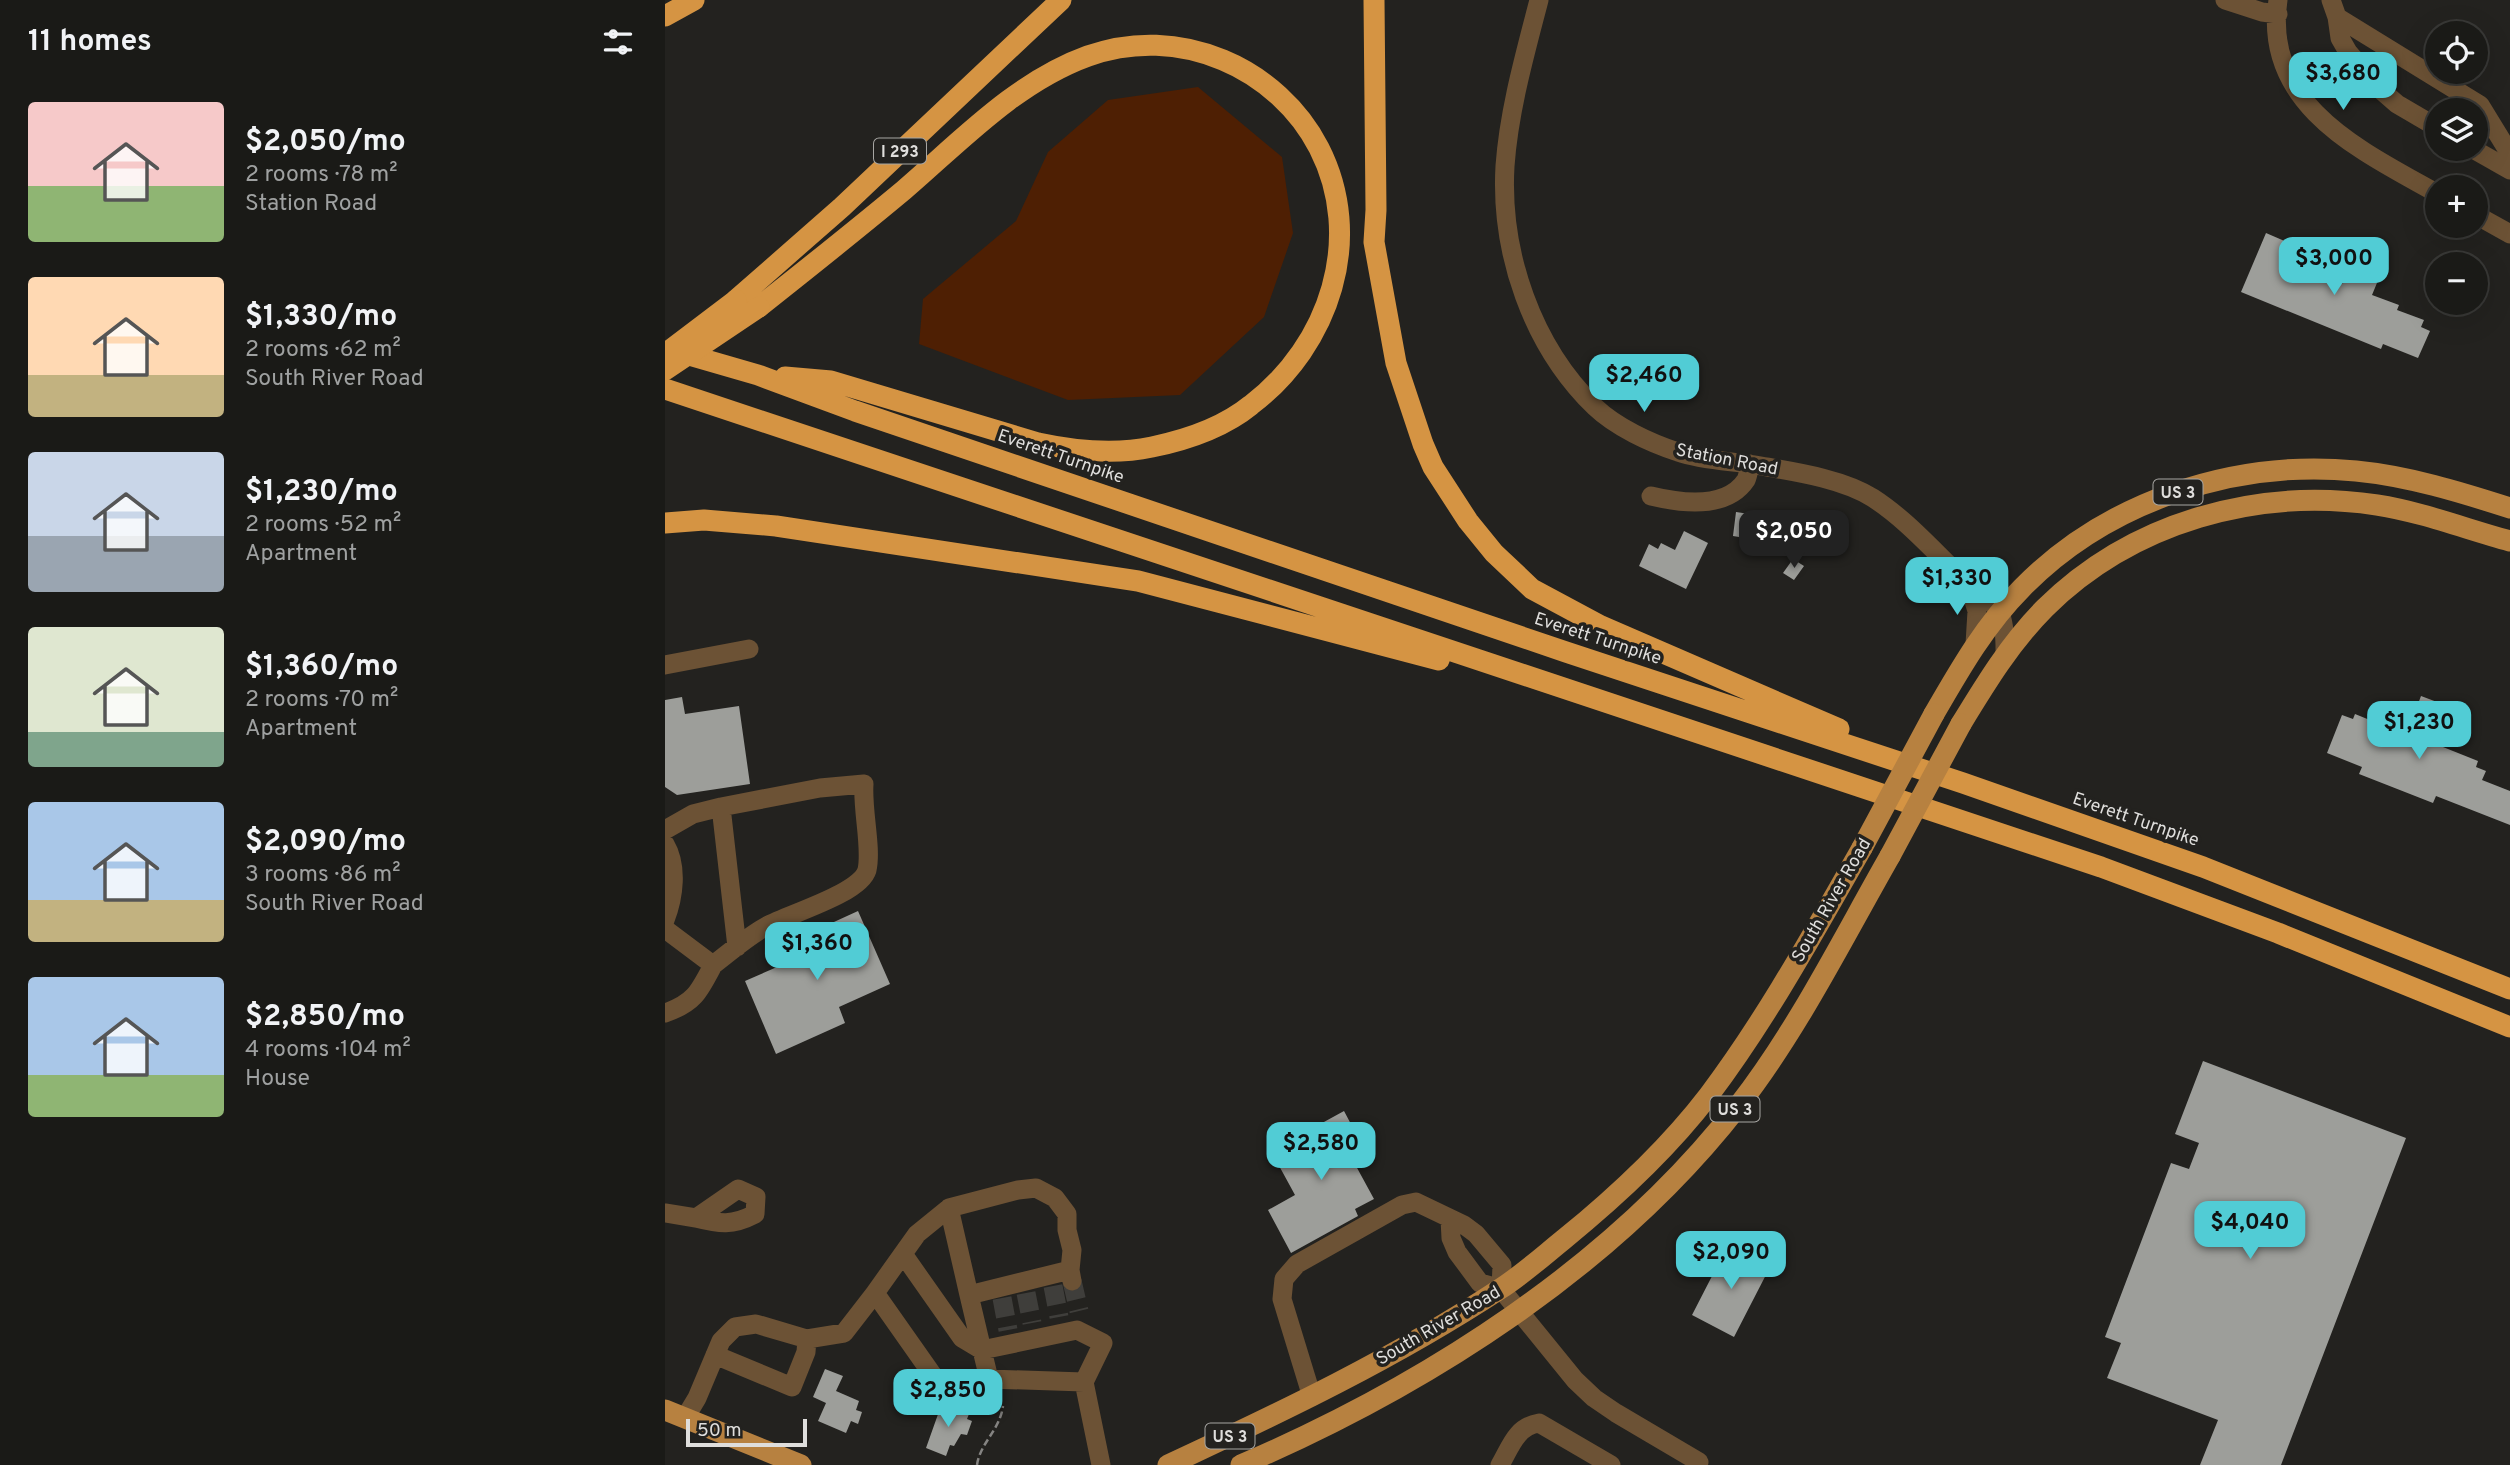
<!DOCTYPE html>
<html lang="en">
<head>
<meta charset="utf-8">
<style>
  body { margin:0; font-family:Overpass,sans-serif; background:#272724; color:#f1f3f6; height:100vh; display:flex; flex-direction:column; font-size:26px; white-space:nowrap }
  * { box-sizing:border-box; margin:0 }
  p { font-size:23px; color:#9fa1a1 }
  .icon { flex:none; width:38px; height:38px; fill:none; stroke:currentColor; stroke-width:2; stroke-linecap:round; stroke-linejoin:round }
  .map { position:relative; flex:1; overflow:hidden }
  .side { display:flex; flex-direction:column; background:#1a1a17; width:665px }
  .side>* { flex:none }
  .controls { position:absolute; left:1760px; top:21px; display:grid; gap:14px }
  .controls a { display:grid; place-items:center; width:63px; height:63px; border-radius:50%; background:#1a1a17; box-shadow:0 7px 28px #0002,0 0 0 2px #383836; font-size:35px }
  .scale { position:absolute; left:21px; bottom:18px; width:121px; box-sizing:border-box; padding-left:7px; border:4px solid #dfdedc; border-top:0; font-size:19px; line-height:24px; white-space:nowrap; color:#dfdedc; -webkit-text-stroke:5px #23221f; paint-order:stroke }
  .price { position:absolute; translate:-50% -60px; padding:0 16px; border-radius:14px; background:#51ccd5; color:#111; font-size:23px; line-height:46px; filter:drop-shadow(0 2px 4px #0008) }
  .price::after { content:''; position:absolute; left:50%; top:42px; width:21px; height:16px; margin-left:-10px; background:inherit; clip-path:polygon(0 0,100% 0,50% 100%) }
  .price.active { background:#222; color:#fff }
  ul { padding:0; list-style:none }
  li { display:flex; align-items:center; gap:21px; height:175px; padding:0 28px }
  li span { display:grid; place-items:center; flex:none; width:196px; height:140px; border-radius:7px; color:#555 }
  li>.icon { margin-inline-start:auto }
  span .icon { width:84px; height:84px; fill:#fffc; stroke-width:1 }
  li b { font-size:30px }
  h2 { display:flex; justify-content:space-between; align-items:center; height:84px; padding:0 28px; font-size:30px }
  main { display:flex; flex:1; min-height:0 }
  .map>svg:first-child { display:block }
  .green { fill:#4e1f03 }
  .building { fill:#9d9e9a }
  .lines { fill:none; stroke-linecap:round; stroke-linejoin:round }
  .minor-tunnel { stroke:#3f3e3b; stroke-width:19; stroke-dasharray:19 10; stroke-linecap:butt }
  .path { stroke:#858482; stroke-width:2.5; stroke-dasharray:7 3.5; stroke-linecap:butt }
  .minor { stroke:#6c5235; stroke-width:19 }
  .major { stroke:#b78140; stroke-width:21 }
  .highway { stroke:#d59443; stroke-width:21 }
  .major-bridge { stroke:#b78140; stroke-width:21 }
  .highway-bridge { stroke:#d59443; stroke-width:21 }
  .labels { text-anchor:middle; stroke-width:7; stroke-linejoin:round; paint-order:stroke }
  .shield { fill:#23221f; stroke:#a7a6a3; stroke-width:2 }
  .shield-label { font-size:16px; font-weight:bold; fill:#dfdedc }
  .street-label { font-size:18px; fill:#dfdedc; stroke:#23221f }
</style>
</head>
<body>
<main>
<section class="side">
<h2>11 homes<svg class="icon" aria-label="filters" viewBox="0 0 24 24"><path d="M4 7h16M4 17h16"/><circle cx="9" cy="7" r="2"/><circle cx="15" cy="17" r="2"/></svg></h2>
<ul>
<li><span style="background:linear-gradient(#f6c9c9 60%,#8fb573 0)"><svg class="icon" aria-label="home" viewBox="0 0 24 24"><path d="M3 11l9-7 9 7M6 9v11h12V9"/></svg></span><div><b>$2,050/mo</b><p>2 rooms · 78 m²</p><p>Station Road</p></div></li>
<li><span style="background:linear-gradient(#ffd9b3 70%,#c2b280 0)"><svg class="icon" aria-label="home" viewBox="0 0 24 24"><path d="M3 11l9-7 9 7M6 9v11h12V9"/></svg></span><div><b>$1,330/mo</b><p>2 rooms · 62 m²</p><p>South River Road</p></div></li>
<li><span style="background:linear-gradient(#c9d6e8 60%,#9aa5b1 0)"><svg class="icon" aria-label="home" viewBox="0 0 24 24"><path d="M3 11l9-7 9 7M6 9v11h12V9"/></svg></span><div><b>$1,230/mo</b><p>2 rooms · 52 m²</p><p>Apartment</p></div></li>
<li><span style="background:linear-gradient(#dfe7d0 75%,#7fa58c 0)"><svg class="icon" aria-label="home" viewBox="0 0 24 24"><path d="M3 11l9-7 9 7M6 9v11h12V9"/></svg></span><div><b>$1,360/mo</b><p>2 rooms · 70 m²</p><p>Apartment</p></div></li>
<li><span style="background:linear-gradient(#a9c7e8 70%,#c2b280 0)"><svg class="icon" aria-label="home" viewBox="0 0 24 24"><path d="M3 11l9-7 9 7M6 9v11h12V9"/></svg></span><div><b>$2,090/mo</b><p>3 rooms · 86 m²</p><p>South River Road</p></div></li>
<li><span style="background:linear-gradient(#a9c7e8 70%,#8fb573 0)"><svg class="icon" aria-label="home" viewBox="0 0 24 24"><path d="M3 11l9-7 9 7M6 9v11h12V9"/></svg></span><div><b>$2,850/mo</b><p>4 rooms · 104 m²</p><p>House</p></div></li>
</ul>
</section>
<div class="map">
<svg width="1845" height="1465" viewBox="0 0 1845 1465">
  <rect width="100%" height="100%" fill="#23221f"/>
  <path class="green" d="M 533,87 L 617,157 L 628,233 L 599,317 L 515,395 L 403,400 L 254,344 L 258,299 L 351,221 L 383,152 L 443,100 Z"/>
  <path class="building" d="M 1601,233 L 1638,249 L 1631,265 L 1677,284 L 1692,249 L 1721,261 L 1707,295 L 1734,305 L 1732,310 L 1759,320 L 1756,327 L 1765,331 L 1753,358 L 1718,344 L 1716,349 L 1576,292 Z
    M 1071,512 L 1098,516 L 1098,520 L 1119,524 L 1116,546 L 1080,541 L 1080,538 L 1068,536 Z
    M 1019,531 L 1043,543 L 1021,589 L 974,566 L 984,544 L 993,549 L 996,543 L 1010,550 Z
    M 1128,559 L 1139,566 L 1129,580 L 1118,573 Z
    M 1756,696 L 1780,705 L 1770,729 L 1778,733 L 1773,745 L 1813,761 L 1811,767 L 1821,771 L 1817,780 L 1845,791 L 1845,825 L 1771,796 L 1768,803 L 1694,774 L 1697,767 L 1662,753 L 1677,715 L 1688,719 L 1690,714 L 1732,731 L 1738,717 L 1747,720 Z
    M 17,697 L 20,714 L 74,706 L 85,784 L 12,795 L 0,787 L 0,700 Z
    M 193,911 L 225,984 L 174,1007 L 180,1023 L 111,1054 L 80,981 L 112,967 L 123,943 Z
    M 1538,1061 L 1741,1138 L 1616,1465 L 1535,1465 L 1553,1420 L 1442,1378 L 1456,1343 L 1440,1337 L 1506,1163 L 1524,1169 L 1534,1143 L 1510,1134 Z
    M 679,1111 L 704,1158 L 691,1166 L 709,1199 L 690,1209 L 693,1216 L 626,1253 L 603,1210 L 630,1195 L 606,1151 Z
    M 1063,1245 L 1105,1267 L 1069,1337 L 1027,1315 Z
    M 160,1369 L 178,1376 L 171,1391 L 194,1401 L 191,1410 L 197,1412 L 193,1424 L 186,1421 L 181,1433 L 153,1421 L 161,1403 L 148,1397 Z
    M 277,1403 L 304,1414 L 302,1419 L 307,1421 L 302,1435 L 296,1434 L 289,1446 L 285,1445 L 281,1456 L 261,1448 Z"/>
  <g class="lines">
    <path class="minor-tunnel" d="M 407,1281 L 414,1311
      M 388,1286 L 394,1317
      M 361,1293 L 367,1323
      M 337,1298 L 343,1330"/>
    <path class="path" d="M 312,1465 C 315,1443 335,1430 338,1406"/>
    <path class="minor" d="M 874,0 C 860,54 844,110 840,166 C 835,253 867,346 930,407 C 951,427 985,443 1013,452 C 1039,461 1069,461 1096,466 C 1131,472 1178,479 1208,498 C 1239,518 1264,546 1291,572 C 1328,608 1341,597 1340,656
      M 1560,0 L 1597,12 L 1613,14
      M 1613,0 C 1597,106 1697,151 1773,194
      M 1666,0 L 1672,17 L 1815,105 L 1845,154
      M 1672,17 L 1675,38 L 1683,52 L 1716,90 L 1732,104 L 1773,128
      M 1808,149 L 1845,170
      M 1811,215 L 1845,234
      M 986,496 C 1015,503 1061,510 1081,480 C 1083,476 1084,469 1085,464
      M 1304,585 L 1312,611 L 1310,644
      M 0,665 L 84,649
      M 0,830 L 28,814 L 56,807
      M 0,844 C 13,866 9,897 0,920
      M 0,929 L 48,965 C 34,992 29,1003 0,1013
      M 48,965 C 65,952 82,937 100,927 C 123,914 195,894 202,870 C 207,848 197,810 199,784 L 155,788 L 56,807 L 72,947
      M 73,1189 L 91,1197 L 90,1214 C 67,1226 55,1224 31,1218 Z
      M 0,1213 L 31,1218
      M 785,1219 L 786,1238 L 792,1252 L 815,1283 L 836,1289 L 910,1380 L 929,1398 L 951,1413 L 1034,1462
      M 238,1254 L 297,1338 L 317,1350 L 324,1379
      M 407,1281 L 405,1270 L 304,1295 L 317,1350 L 412,1330 L 438,1343 L 419,1382
      M 210,1293 L 252,1234 L 284,1208
      M 304,1295 L 284,1208 L 353,1190 L 371,1188 L 390,1198 L 402,1214 L 402,1230 L 407,1250 L 405,1270
      M 50,1355 L 127,1387 L 141,1352 L 142,1339
      M 647,1397 L 617,1299 L 619,1279 L 632,1264 L 737,1205 L 751,1202 L 799,1225 L 811,1234 L 837,1265 L 836,1289
      M 20,1418 L 32,1398 L 56,1341 L 70,1327 L 91,1324 L 142,1339 L 179,1333 L 210,1293 L 274,1384 L 324,1379 L 419,1382 L 436,1465
      M 835,1465 C 846,1446 851,1427 874,1423 L 946,1465"/>
    <path class="major" d="M 1269,714 C 1295,669 1320,625 1357,588 C 1442,501 1570,459 1691,471 C 1743,476 1795,492 1845,508
      M 1296,724 C 1321,683 1346,642 1380,608 C 1467,522 1592,487 1712,505 C 1757,512 1801,529 1845,541
      M 0,1410 L 136,1465
      M 503,1465 C 617,1412 730,1358 835,1289 C 857,1275 877,1257 898,1240 C 951,1197 1002,1150 1044,1095 C 1102,1018 1149,932 1197,848
      M 576,1465 C 762,1385 949,1266 1074,1105 C 1133,1029 1177,940 1225,856"/>
    <path class="highway" d="M 709,0 L 711,210 L 709,242 L 731,363 L 758,444 L 768,467 L 803,521 L 829,553 L 867,589 L 936,626 L 1174,729
      M 0,16 L 29,0
      M 71,300 L 177,207 L 396,0
      M 94,307 C 142,269 191,230 239,190 C 296,141 351,82 423,56 C 468,40 515,42 558,60 C 599,77 634,109 654,148 C 700,238 665,345 586,405 C 559,427 521,440 487,447 C 450,455 410,451 373,443 L 166,381 L 120,377
      M 10,351 L 93,375 L 190,411 L 901,652 L 1298,783 L 1538,867 L 1845,989
      M 0,389 L 1436,867 L 1613,933 L 1845,1027
      M 0,523 L 39,520 L 111,526 L 473,581 L 774,660"/>
    <path class="major-bridge" d="M 1197,848 L 1269,714
      M 1225,856 L 1296,724"/>
    <path class="highway-bridge" d="M 0,354 L 71,300
      M 0,370 L 94,307"/>
  </g>
  <g class="labels">
    <g class="shield">
      <rect x="209" y="138.5" width="52" height="25" rx="5"/>
      <rect x="1488.5" y="479.5" width="49" height="25" rx="5"/>
      <rect x="1045.5" y="1096.5" width="49" height="25" rx="5"/>
      <rect x="540.5" y="1423.5" width="49" height="25" rx="5"/>
    </g>
    <g class="shield-label">
      <text x="235" y="157">I 293</text>
      <text x="1513" y="498">US 3</text>
      <text x="1070" y="1115">US 3</text>
      <text x="565" y="1442">US 3</text>
    </g>
    <g class="street-label">
      <text transform="translate(396 456) rotate(19)" y="6">Everett Turnpike</text>
      <text transform="translate(1062 459) rotate(11)" y="6">Station Road</text>
      <text transform="translate(933 638) rotate(18)" y="6">Everett Turnpike</text>
      <text transform="translate(1471 819) rotate(19)" y="6">Everett Turnpike</text>
      <text transform="translate(1166 900) rotate(-60)" y="6">South River Road</text>
      <text transform="translate(773 1325) rotate(-30)" y="6">South River Road</text>
    </g>
  </g>
</svg>
<div class="controls">
<a><svg class="icon" aria-label="locate" viewBox="0 0 24 24"><circle cx="12" cy="12" r="6"/><path d="M12 2v4M12 18v4M2 12h4M18 12h4"/></svg></a>
<a><svg class="icon" aria-label="layers" viewBox="0 0 24 24"><path d="M12 4l9 5-9 5-9-5zM3 14l9 5 9-5"/></svg></a>
<a>+</a>
<a>−</a>
</div>
<div class="scale">50 m</div>
<b class="price" style="left:1678px;top:112px">$3,680</b>
<b class="price" style="left:1669px;top:297px">$3,000</b>
<b class="price" style="left:979px;top:414px">$2,460</b>
<b class="price active" style="left:1129px;top:570px">$2,050</b>
<b class="price" style="left:1292px;top:617px">$1,330</b>
<b class="price" style="left:1754px;top:761px">$1,230</b>
<b class="price" style="left:152px;top:982px">$1,360</b>
<b class="price" style="left:656px;top:1182px">$2,580</b>
<b class="price" style="left:1585px;top:1261px">$4,040</b>
<b class="price" style="left:1066px;top:1291px">$2,090</b>
<b class="price" style="left:283px;top:1429px">$2,850</b>
</div>
</main>
</body>
</html>
